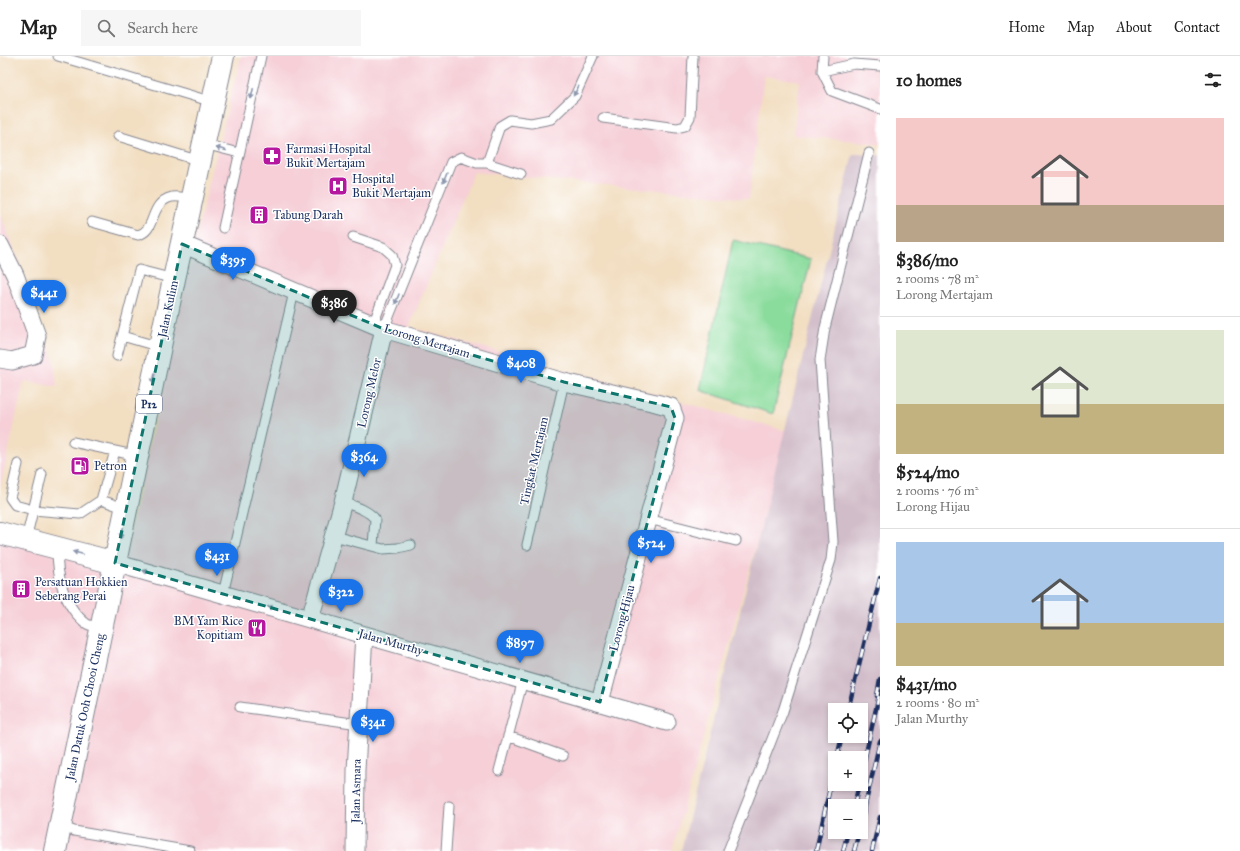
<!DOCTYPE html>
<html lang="en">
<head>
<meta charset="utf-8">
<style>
  body { margin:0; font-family:"IM FELL Great Primer",serif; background:#f6f6f6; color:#222; height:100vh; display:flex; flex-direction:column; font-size:15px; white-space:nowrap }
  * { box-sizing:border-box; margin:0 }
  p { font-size:13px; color:#767676 }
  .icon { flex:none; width:22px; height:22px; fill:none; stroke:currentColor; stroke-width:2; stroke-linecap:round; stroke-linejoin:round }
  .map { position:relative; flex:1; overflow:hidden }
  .drawer { display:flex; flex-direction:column; background:#fff; width:360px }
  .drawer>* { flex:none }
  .tools { position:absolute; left:828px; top:647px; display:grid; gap:8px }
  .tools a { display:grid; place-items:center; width:40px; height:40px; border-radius:0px; background:#fff; box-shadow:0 2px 6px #0003; font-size:20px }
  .price { position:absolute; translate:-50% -34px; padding:0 9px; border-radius:14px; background:#1a73e8; color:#fff; font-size:13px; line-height:26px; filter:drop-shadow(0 1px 2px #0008) }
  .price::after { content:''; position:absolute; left:50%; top:24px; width:12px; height:9px; margin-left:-6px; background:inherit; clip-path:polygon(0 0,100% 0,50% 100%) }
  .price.current { background:#222; color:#fff }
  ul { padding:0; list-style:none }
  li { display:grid; align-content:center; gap:8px; height:212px; padding:0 16px }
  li+li { border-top:1px solid #e0e0e0 }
  li span { display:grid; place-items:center; height:124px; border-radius:0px; color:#555 }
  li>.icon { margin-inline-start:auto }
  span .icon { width:72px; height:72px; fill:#fffc; stroke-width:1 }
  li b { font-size:17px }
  h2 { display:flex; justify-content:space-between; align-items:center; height:48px; padding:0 16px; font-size:17px }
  header { display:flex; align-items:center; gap:24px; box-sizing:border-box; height:56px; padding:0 20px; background:#fff; border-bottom:1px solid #e0e0e0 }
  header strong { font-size:19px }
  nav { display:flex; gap:22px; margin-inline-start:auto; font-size:14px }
  .search { width:280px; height:36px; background:#f6f6f6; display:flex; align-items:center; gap:10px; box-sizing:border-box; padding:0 14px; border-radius:0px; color:#767676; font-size:15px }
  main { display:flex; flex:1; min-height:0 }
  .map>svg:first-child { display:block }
  .built { fill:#f6cfd7 }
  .industrial { fill:#d1bdc9; fill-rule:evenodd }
  .green { fill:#8adc9c; stroke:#52867d }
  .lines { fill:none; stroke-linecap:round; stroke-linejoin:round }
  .lane-casing { stroke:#868690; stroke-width:11 }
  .street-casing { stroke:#868690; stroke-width:19 }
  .primary-casing { stroke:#868690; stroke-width:24 }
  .lane { stroke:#fff; stroke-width:9 }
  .street { stroke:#fff; stroke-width:17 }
  .primary { stroke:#fff; stroke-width:22 }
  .rail-casing { stroke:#1b2f5e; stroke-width:4.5 }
  .rail { stroke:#fff; stroke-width:3; stroke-dasharray:9; stroke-linecap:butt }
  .oneway { fill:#8d97ae }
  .marked { fill:#0f766e; fill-opacity:0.2; stroke:#0f766e; stroke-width:3; stroke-dasharray:8 5; stroke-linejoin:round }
  .labels { text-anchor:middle; stroke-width:3; stroke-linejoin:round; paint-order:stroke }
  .shield { fill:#fff; stroke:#5f6d8e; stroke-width:1 }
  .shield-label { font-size:11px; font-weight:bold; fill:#1b2f5e }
  .poi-label { font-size:12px; fill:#1b2f5e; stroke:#fff; text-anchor:start }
  .street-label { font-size:12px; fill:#1b2f5e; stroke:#fff }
</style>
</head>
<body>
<header>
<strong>Map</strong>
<div class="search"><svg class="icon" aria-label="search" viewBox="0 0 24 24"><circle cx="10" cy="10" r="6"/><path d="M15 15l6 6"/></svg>Search here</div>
<nav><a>Home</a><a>Map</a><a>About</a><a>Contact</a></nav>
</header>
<main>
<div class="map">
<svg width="880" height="795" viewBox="0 0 880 795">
  <rect width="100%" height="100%" fill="#fff"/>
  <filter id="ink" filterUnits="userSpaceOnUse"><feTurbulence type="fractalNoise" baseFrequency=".025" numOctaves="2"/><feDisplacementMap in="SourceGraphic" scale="8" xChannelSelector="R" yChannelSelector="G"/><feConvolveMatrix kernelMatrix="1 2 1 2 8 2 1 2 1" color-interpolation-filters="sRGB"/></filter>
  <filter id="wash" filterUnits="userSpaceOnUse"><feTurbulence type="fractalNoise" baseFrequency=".012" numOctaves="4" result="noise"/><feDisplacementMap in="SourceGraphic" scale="16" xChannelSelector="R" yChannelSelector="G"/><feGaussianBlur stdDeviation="0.9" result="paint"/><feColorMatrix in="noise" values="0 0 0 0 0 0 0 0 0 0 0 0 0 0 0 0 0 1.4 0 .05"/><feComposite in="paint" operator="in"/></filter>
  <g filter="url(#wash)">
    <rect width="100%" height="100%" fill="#f2dec1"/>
    <path class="built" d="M 241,0 L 880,0 L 880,88 L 854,85 L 793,79 L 800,25 L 764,20 L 749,143 L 474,116 L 409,271 L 787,375 L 672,795 L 0,795 L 0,482 L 126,497 L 195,184 Z
      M 0,157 L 24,219 L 32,254 L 41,269 L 54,305 L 57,331 L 24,325 L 0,432 Z"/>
    <path class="industrial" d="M 853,98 L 880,99 L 880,795 L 681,795 ZM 835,654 L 861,654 L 861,680 L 835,680 ZM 835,702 L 861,702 L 861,728 L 835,728 ZM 835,750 L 861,750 L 861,776 L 835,776 Z"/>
    <path class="green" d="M 733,184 L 811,203 L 773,358 L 700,334 Z"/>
  </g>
  <g filter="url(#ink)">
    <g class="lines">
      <g class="lane-casing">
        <path id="lane" d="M 58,0 L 213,46
          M 823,0 L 822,15 L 832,35 L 880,53
          M 822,15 L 854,8 L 880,10
          M 603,62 L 677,72 L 685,70 L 690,61 L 693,0
          M 118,80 L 200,105
          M 204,88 L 239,97
          M 487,107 L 521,118
          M 92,166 L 138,179 C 157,175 148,147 172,141 C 178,140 186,142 192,142
          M 223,172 L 261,0
          M 353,181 L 383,191 L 392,199 L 395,209 L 373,269
          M 384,273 L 451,106 L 461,101 L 477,107 L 487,107 L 500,70 L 510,64 L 531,67 L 551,63 L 575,40 L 593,0
          M 122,280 L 160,291
          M 117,300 L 139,214 L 174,223
          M 73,386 L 138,400
          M 18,408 L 10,442 L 15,449 L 33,454 L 80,458 L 101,444 L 115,395
          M 101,444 L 127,453
          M 343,446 C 354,450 368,454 375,463 L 373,490
          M 648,463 L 736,485
          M 334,480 L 383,493 L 398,492 L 411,489
          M 26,483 L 42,418
          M 527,489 L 564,326
          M 57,492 C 57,517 61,543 80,562 C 82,564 84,566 87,568 C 91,570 97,571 102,573
          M 223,538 L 294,236
          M 240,651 L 359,668
          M 508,680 L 563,700
          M 499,715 L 523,624
          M 60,770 L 74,775 L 190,795
          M 446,795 L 449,750
          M 728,795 L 783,655 L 831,504 L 833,486 L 820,304 L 825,272 L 869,97"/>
      </g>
      <g class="street-casing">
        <path id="street" d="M 182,188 L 384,273 L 564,326 L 656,347 L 671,351 L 675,362 L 600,646
          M 0,189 L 15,219 L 37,280 L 33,299 L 12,305 L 0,303
          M 115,507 L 667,666
          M 310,563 L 343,446 L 384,273
          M 355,795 L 356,714 L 364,579"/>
      </g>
      <g class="primary-casing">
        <path id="primary" d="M 0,477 L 115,507
          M 55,795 L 174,223 L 223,0"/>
      </g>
      <use href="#lane" class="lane"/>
      <use href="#street" class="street"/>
      <use href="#primary" class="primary"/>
      <g class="rail-casing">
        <path id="rail" d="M 877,640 L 880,623
          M 848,654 L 880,522
          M 837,702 L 842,680
          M 861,719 L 880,635
          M 854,750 L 859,728
          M 861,767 L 880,685
          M 816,795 L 835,709
          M 843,795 L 848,776
          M 854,795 L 859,776
          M 872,795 L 880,761"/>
      </g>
      <use href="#rail" class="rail"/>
    </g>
    <defs><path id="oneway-solid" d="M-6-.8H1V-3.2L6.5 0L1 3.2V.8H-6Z"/></defs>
    <g class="oneway">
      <use href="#oneway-solid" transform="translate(576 35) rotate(119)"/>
      <use href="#oneway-solid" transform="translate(252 38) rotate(103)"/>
      <use href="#oneway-solid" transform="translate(221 93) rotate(-164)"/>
      <use href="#oneway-solid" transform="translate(445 122) rotate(112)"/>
      <use href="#oneway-solid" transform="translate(397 243) rotate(112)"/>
      <use href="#oneway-solid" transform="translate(154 322) rotate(102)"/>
      <use href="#oneway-solid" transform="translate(122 477) rotate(102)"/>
      <use href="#oneway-solid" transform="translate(78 497) rotate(-165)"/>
      <use href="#oneway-solid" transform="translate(148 516) rotate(-164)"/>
      <use href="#oneway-solid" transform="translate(273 552) rotate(-164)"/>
    </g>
  </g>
  <path class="marked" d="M 182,188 L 384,273 L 564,326 L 671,351 L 675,362 L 600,646 L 115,507 Z"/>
  <defs>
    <g id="pharmacy-square" transform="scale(1)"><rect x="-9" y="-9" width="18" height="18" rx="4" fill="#b5179e" stroke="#fff"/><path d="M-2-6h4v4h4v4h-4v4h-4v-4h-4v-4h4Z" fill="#fff"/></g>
    <g id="hospital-square" transform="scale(1)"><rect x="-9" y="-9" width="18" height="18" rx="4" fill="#b5179e" stroke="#fff"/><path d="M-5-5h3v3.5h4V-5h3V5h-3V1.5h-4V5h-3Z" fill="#fff"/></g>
    <g id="building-square" transform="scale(1)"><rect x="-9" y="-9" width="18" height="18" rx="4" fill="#b5179e" stroke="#fff"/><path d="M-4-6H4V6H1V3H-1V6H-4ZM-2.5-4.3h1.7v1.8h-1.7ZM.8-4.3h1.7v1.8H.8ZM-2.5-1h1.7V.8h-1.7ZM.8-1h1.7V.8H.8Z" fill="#fff"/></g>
    <g id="fuel-square" transform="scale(1)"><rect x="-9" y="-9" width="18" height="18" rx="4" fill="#b5179e" stroke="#fff"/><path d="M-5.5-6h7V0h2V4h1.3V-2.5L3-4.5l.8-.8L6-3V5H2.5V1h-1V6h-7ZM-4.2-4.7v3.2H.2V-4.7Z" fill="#fff"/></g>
    <g id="restaurant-square" transform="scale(1)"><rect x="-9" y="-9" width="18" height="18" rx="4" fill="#b5179e" stroke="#fff"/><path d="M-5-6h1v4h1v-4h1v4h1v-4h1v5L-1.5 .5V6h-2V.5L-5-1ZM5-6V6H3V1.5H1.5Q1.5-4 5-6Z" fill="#fff"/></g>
  </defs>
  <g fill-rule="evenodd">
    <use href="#pharmacy-square" x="272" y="100"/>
    <use href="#hospital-square" x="338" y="130"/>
    <use href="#building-square" x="259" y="159"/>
    <use href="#fuel-square" x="80" y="410"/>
    <use href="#building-square" x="21" y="533"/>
    <use href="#restaurant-square" x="257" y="572"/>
  </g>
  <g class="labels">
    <rect class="shield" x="136" y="339" width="26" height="18" rx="3"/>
    <g class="shield-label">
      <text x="149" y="352">P12</text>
    </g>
    <g class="poi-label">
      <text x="286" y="97">Farmasi Hospital<tspan x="286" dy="14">Bukit Mertajam</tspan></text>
      <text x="352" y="127">Hospital<tspan x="352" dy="14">Bukit Mertajam</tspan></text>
      <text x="273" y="163">Tabung Darah</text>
      <text x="94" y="414">Petron</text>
      <text x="35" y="530">Persatuan Hokkien<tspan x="35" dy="14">Seberang Perai</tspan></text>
      <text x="243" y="569" text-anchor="end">BM Yam Rice<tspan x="243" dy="14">Kopitiam</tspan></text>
    </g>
    <g class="street-label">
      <text transform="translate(168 253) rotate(-78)" y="4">Jalan Kulim</text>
      <text transform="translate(427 285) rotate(17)" y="4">Lorong Mertajam</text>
      <text transform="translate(369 337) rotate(-77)" y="4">Lorong Melor</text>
      <text transform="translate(534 405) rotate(-77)" y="4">Tingkat Mertajam</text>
      <text transform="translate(622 562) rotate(-75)" y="4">Lorong Hijau</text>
      <text transform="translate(391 586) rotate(16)" y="4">Jalan Murthy</text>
      <text transform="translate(85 651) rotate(-78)" y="4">Jalan Datuk Ooh Chooi Cheng</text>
      <text transform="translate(356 735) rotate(-89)" y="4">Jalan Asmara</text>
    </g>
  </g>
</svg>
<div class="tools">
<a><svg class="icon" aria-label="locate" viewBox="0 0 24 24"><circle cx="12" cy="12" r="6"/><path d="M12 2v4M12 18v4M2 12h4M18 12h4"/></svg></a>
<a>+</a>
<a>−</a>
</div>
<b class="price" style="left:233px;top:225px">$395</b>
<b class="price" style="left:44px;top:258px">$441</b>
<b class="price current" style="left:334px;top:268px">$386</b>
<b class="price" style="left:521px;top:328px">$408</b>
<b class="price" style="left:364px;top:422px">$364</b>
<b class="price" style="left:651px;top:508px">$524</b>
<b class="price" style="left:217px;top:521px">$431</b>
<b class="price" style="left:341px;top:557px">$322</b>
<b class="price" style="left:520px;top:608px">$897</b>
<b class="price" style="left:373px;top:687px">$341</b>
</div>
<section class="drawer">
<h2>10 homes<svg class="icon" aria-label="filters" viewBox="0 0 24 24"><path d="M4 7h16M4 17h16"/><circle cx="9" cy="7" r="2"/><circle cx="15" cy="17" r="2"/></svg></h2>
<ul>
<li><span style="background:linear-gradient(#f6c9c9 70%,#b9a48a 0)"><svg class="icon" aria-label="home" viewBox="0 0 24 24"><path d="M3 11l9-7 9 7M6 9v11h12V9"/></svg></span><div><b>$386/mo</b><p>2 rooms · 78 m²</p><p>Lorong Mertajam</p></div></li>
<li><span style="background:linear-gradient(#dfe7d0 60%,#c2b280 0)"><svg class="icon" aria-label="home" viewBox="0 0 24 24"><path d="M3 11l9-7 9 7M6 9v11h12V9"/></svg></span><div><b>$524/mo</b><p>2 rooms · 76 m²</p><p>Lorong Hijau</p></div></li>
<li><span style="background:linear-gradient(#a9c7e8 65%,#c2b280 0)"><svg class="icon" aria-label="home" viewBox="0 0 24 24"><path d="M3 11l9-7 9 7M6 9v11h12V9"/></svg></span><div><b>$431/mo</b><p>2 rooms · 80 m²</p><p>Jalan Murthy</p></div></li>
</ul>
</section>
</main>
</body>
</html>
